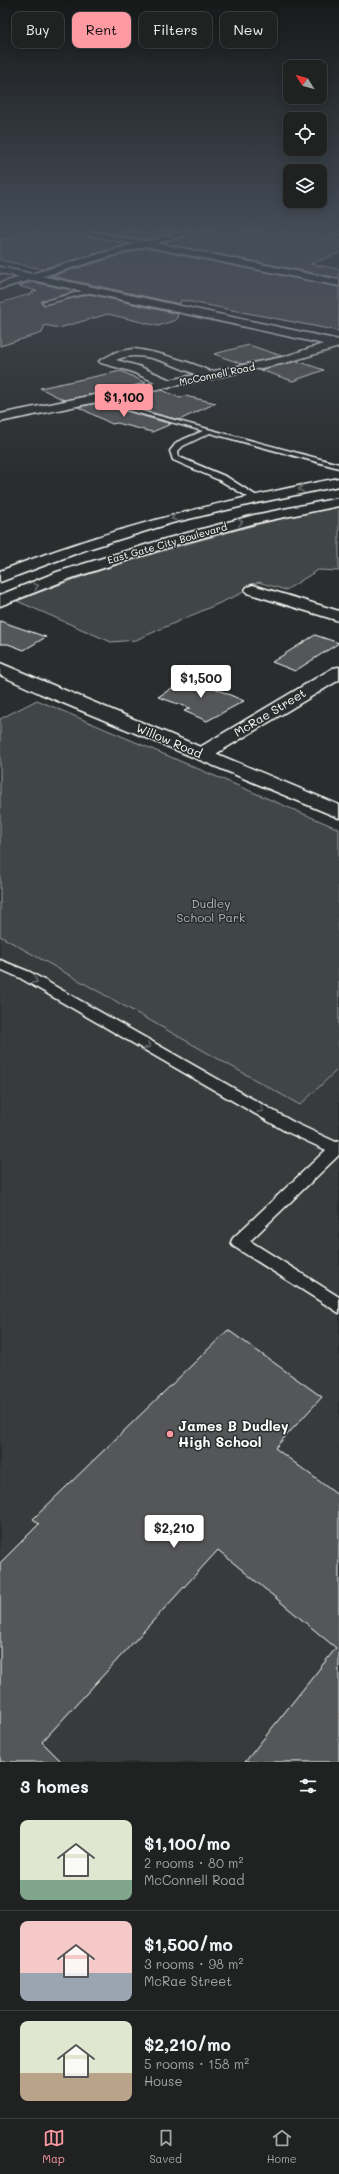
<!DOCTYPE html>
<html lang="en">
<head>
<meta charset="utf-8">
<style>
  body { margin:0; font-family:Mali,sans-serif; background:#282a2a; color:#f1f3f6; height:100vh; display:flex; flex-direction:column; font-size:15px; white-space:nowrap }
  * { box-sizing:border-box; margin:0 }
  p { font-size:13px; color:#a2a4a5 }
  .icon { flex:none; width:22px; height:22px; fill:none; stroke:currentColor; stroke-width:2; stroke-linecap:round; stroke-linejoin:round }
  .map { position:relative; height:1762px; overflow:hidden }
  .side { display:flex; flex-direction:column; background:#202222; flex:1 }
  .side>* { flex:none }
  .hud { position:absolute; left:12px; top:12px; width:315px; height:36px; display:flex; gap:8px }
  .needle { width:26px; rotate:307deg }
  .tools { position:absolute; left:283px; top:60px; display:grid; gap:8px }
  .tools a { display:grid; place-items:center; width:44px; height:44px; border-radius:8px; background:#202222; box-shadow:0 2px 10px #0003,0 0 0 1px #3d3f40; font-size:20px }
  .price { position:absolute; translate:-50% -34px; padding:0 9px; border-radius:4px; background:#fff; color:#222; font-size:13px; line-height:26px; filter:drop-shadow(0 1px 2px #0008) }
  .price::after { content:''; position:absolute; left:50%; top:24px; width:12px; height:9px; margin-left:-6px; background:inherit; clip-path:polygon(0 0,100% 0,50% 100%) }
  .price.selected { background:#ff9aa2; color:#111 }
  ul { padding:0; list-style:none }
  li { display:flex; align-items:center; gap:12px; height:100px; padding:0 20px }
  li+li { border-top:1px solid #3d3f40 }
  li span { display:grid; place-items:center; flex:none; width:112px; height:80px; border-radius:8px; color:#555 }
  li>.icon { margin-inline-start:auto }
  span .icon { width:48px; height:48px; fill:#fffc; stroke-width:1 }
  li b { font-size:17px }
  h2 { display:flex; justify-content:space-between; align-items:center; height:48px; padding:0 20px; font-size:17px }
  .pill { padding:0 14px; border-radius:8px; background:#202222; box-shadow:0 2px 10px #0003,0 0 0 1px #3d3f40; font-size:14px; line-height:36px }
  .pill.selected { background:#ff9aa2; color:#111 }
  .tab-bar { display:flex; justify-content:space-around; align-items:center; height:56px; border-top:1px solid #3d3f40; background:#202222; font-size:11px; color:#a2a4a5 }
  .tab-bar a { display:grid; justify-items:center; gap:2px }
  .tab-bar .selected { color:#ff9aa2 }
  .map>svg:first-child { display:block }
  .built { fill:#373a3b }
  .green { fill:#414445; stroke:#a0a2a2 }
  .building { fill:#555758; stroke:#fff }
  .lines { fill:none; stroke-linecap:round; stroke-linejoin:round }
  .service-casing { stroke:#fff; stroke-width:3 }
  .minor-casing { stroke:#fff; stroke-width:3 }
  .tertiary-casing { stroke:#fff; stroke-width:3 }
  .primary-casing { stroke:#fff; stroke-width:3 }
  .service { fill:#2a2d2e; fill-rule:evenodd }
  .minor { fill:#2a2d2e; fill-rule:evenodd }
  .tertiary { fill:#2a2d2e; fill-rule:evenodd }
  .primary { fill:#2a2d2e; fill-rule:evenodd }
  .oneway { stroke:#6a6c6d }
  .poi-dot { fill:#ff9aa2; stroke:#2a2d2e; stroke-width:1.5 }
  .labels { text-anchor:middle; stroke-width:3; stroke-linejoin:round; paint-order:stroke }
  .far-street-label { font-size:10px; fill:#fff; stroke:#2a2d2e }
  .street-label { font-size:12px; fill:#fff; stroke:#2a2d2e }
  .park-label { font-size:12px; fill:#b3b4b5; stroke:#2a2d2e }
  .near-poi-label { font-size:14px; font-weight:bold; fill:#fff; stroke:#2a2d2e; text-anchor:start }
</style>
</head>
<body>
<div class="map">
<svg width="339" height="1762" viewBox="0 0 339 1762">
  <rect width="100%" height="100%" fill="#2a2d2e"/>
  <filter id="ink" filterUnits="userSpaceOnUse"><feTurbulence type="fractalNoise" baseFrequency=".025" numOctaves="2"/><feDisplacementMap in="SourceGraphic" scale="8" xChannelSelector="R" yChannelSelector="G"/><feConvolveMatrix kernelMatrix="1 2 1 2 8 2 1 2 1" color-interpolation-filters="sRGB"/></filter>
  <g filter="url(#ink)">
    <path class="built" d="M 0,936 L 299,1105 L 339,1068 L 339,1762 L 0,1762 Z"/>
    <path class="green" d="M 339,507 L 339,571 L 318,570 L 286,590 L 258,582 L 240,594 L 136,640 L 111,642 L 17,601 C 81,575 146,555 212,537 C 254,525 296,514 339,507 Z
      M 37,700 L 339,829 L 339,1068 L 300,1105 L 0,936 L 0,719 Z"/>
    <path class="building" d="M 32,231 L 78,231 L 83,235 L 128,244 L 42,269 L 0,260 L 0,240 Z
      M 95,231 L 180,231 L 144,239 Z
      M 193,231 L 284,231 L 339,240 L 339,253 L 310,264 L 339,269 L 339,278 L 162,243 L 191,234 Z
      M 145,248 L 339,287 L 339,331 L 181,300 L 180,304 L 51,276 Z
      M 33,282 L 76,291 L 42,301 L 41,302 L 44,305 L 89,294 L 178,314 L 176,320 L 158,326 L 108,314 L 59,328 L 45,325 L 42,333 L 0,346 L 0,303 L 34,293 L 32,292 L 37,291 L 18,286 Z
      M 249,345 L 282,356 L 242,364 L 214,354 Z
      M 297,361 L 324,370 L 293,381 L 260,370 Z
      M 121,371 L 146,383 L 64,400 L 40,388 Z
      M 162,390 L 180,398 L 185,396 L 216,403 L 179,420 L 109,401 Z
      M 98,403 L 171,424 L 152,432 L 117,423 L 112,424 L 78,407 Z
      M 0,621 L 46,637 L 24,650 L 8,644 L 0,644 Z
      M 315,635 L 339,643 L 295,671 L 272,662 Z
      M 191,678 L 244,701 L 207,721 L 184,711 L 190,708 L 158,697 L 186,679 Z
      M 228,1330 L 322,1397 L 275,1448 L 339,1496 L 339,1762 L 245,1762 L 336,1648 L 218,1550 L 42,1742 L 62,1762 L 0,1762 L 0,1563 L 39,1524 L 33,1519 Z"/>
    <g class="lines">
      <g class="service-casing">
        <path id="service" d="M 90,289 L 92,292 L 45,304 L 42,302 Z
          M 92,398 L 339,464 L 339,468 L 210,433 L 183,446 L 178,451 L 179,457 L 227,477 L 260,498 L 253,500 L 221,481 L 173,460 L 170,451 L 177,442 L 203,431 L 92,400 Z
          M 0,960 L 30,972 L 295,1123 L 336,1142 L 339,1141 L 339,1155 L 250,1241 L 339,1297 L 339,1313 L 233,1246 L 231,1242 L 233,1238 L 326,1150 L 285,1131 L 20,978 L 0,969 Z"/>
      </g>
      <g class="minor-casing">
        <path id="minor" d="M 79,231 C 101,231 122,240 144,241 C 156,241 175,231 192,231 L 191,233 L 156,243 L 339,280 L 339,286 L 145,246 L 0,289 L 0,283 L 134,244 L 83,234 Z
          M 329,231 L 339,231 L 339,235 L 330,233 Z
          M 133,349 C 148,350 207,365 215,376 L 213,379 C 205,381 197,375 190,372 C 168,363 139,349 116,360 L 138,366 L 173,381 L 175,384 L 169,388 L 130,371 L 101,363 L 99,361 L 116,352 Z
          M 253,585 L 339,611 L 339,621 L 247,593 L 245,590 L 247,587 Z
          M 339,667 L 339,680 L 209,758 L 202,760 L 195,758 L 192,754 L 195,750 L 333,668 Z"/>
      </g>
      <g class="tertiary-casing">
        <path id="tertiary" d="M 0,267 L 339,340 L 339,347 L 285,363 L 0,422 L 0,414 L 283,357 L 323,344 L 0,273 Z
          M 0,663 L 339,805 L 339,818 L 39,693 L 0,675 Z"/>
      </g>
      <g class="primary-casing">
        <path id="primary" d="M 339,478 L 339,486 L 252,504 L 172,523 L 88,549 L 0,582 L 0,571 C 110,528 223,500 339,478 Z
          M 339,498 L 339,506 L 256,523 L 175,545 L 69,579 L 0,606 L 0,595 L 57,572 L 165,539 L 254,515 Z"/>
      </g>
      <use href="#service" class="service"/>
      <use href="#minor" class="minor"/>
      <use href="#tertiary" class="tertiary"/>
      <use href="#primary" class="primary"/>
    </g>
    <defs><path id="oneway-chevron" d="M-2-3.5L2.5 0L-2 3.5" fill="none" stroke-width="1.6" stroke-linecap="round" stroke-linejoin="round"/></defs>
    <g class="oneway">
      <use href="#oneway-chevron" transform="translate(301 489) rotate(170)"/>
      <use href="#oneway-chevron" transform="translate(174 518) rotate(164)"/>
      <use href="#oneway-chevron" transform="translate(240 522) rotate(-14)"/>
      <use href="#oneway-chevron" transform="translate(36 586) rotate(-19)"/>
      <use href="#oneway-chevron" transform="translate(35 981) rotate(30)"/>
      <use href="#oneway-chevron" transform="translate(148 1046) rotate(30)"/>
      <use href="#oneway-chevron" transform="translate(261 1110) rotate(30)"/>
    </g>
  </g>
  <linearGradient id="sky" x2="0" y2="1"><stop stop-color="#171919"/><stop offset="0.48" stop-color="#444c57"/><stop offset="1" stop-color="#444c57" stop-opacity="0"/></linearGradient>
  <rect width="339" height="478" fill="url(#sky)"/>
  <circle class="poi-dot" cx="170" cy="1434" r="4"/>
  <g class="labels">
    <g class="far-street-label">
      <text transform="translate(217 374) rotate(-12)" y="4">McConnell Road</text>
      <text transform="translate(167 543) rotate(-16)" y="4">East Gate City Boulevard</text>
    </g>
    <g class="street-label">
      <text transform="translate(270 713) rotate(-31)" y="4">McRae Street</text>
      <text transform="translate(169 741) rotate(23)" y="4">Willow Road</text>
    </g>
    <g class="park-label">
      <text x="211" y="908">Dudley<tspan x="211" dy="14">School Park</tspan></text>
    </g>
    <g class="near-poi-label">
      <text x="178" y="1431">James B Dudley<tspan x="178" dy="16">High School</tspan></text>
    </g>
  </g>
</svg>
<div class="tools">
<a><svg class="needle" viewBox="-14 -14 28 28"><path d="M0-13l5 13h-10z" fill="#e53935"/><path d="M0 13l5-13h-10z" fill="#a2a4a5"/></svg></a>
<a><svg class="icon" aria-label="locate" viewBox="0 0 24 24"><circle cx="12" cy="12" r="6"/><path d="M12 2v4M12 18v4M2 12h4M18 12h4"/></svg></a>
<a><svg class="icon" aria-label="layers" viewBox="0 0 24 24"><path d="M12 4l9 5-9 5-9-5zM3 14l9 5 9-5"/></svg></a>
</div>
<b class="price selected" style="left:124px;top:418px">$1,100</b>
<b class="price" style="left:201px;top:699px">$1,500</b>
<b class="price" style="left:174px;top:1549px">$2,210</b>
<div class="hud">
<a class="pill">Buy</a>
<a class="pill selected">Rent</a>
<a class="pill">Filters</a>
<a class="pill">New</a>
</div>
</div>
<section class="side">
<h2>3 homes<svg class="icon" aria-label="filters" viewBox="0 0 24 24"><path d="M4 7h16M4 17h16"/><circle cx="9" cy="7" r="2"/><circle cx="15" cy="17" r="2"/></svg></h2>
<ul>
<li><span style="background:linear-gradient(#dfe7d0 75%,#7fa58c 0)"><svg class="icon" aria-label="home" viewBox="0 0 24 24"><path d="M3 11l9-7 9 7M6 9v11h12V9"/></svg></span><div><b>$1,100/mo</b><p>2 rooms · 80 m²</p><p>McConnell Road</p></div></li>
<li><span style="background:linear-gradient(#f6c9c9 65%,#9aa5b1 0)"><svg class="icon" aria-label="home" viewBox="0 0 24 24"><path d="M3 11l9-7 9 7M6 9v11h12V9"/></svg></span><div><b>$1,500/mo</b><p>3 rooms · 98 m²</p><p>McRae Street</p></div></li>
<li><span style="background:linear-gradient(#dfe7d0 65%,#b9a48a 0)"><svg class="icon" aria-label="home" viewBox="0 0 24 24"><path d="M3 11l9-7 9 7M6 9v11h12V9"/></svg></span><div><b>$2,210/mo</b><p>5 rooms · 158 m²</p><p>House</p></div></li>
</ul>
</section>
<nav class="tab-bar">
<a class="selected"><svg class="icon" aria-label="map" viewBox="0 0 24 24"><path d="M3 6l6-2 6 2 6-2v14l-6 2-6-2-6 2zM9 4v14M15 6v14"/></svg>Map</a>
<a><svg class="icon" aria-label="saved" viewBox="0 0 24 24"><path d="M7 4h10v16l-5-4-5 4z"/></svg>Saved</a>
<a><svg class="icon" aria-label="home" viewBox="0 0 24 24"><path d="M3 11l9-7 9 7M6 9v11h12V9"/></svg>Home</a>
</nav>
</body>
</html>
